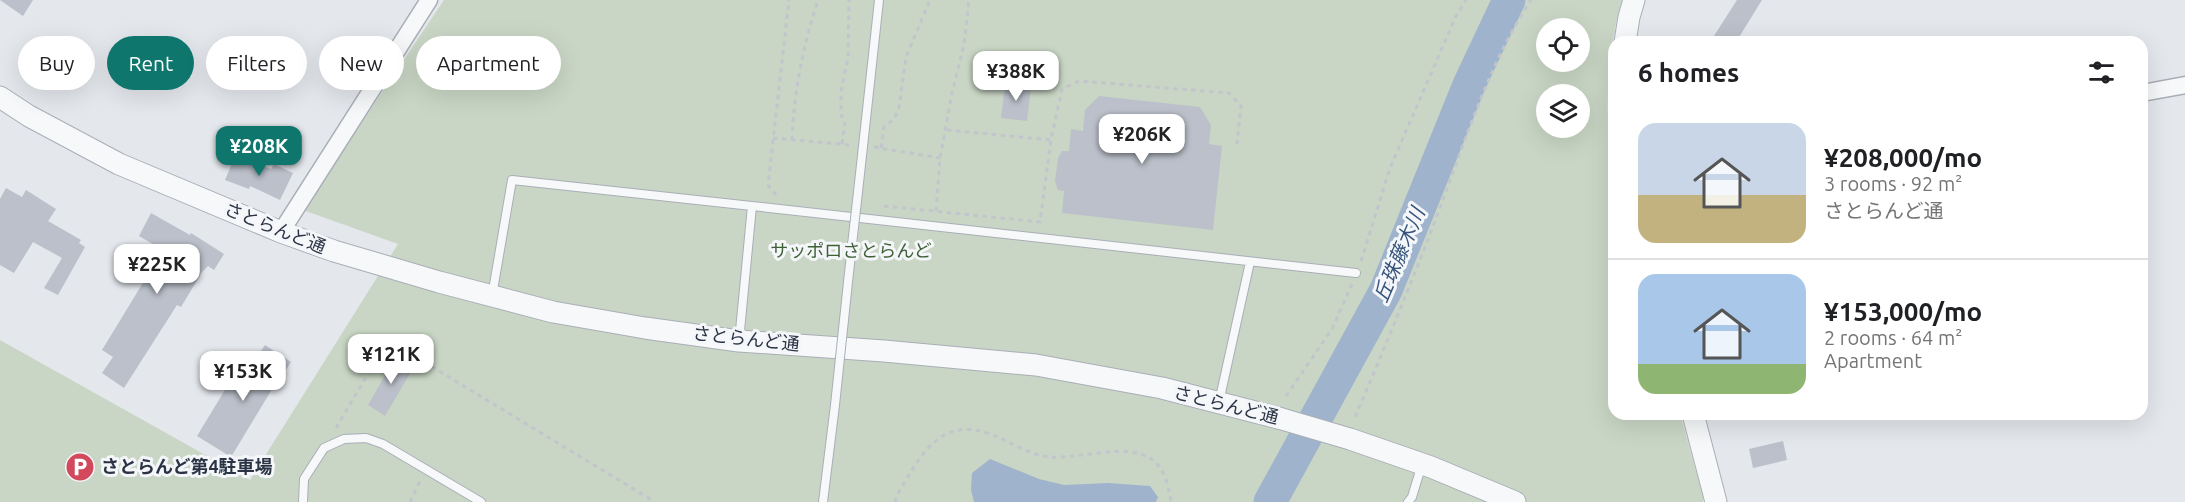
<!DOCTYPE html>
<html lang="en">
<head>
<meta charset="utf-8">
<style>
  body { margin:0; font-family:Ubuntu,"Noto Sans JP",sans-serif; background:#f2f2f2; color:#202124; height:100vh; display:flex; flex-direction:column; font-size:22px; white-space:nowrap }
  * { box-sizing:border-box; margin:0 }
  p { font-size:20px; color:#757577 }
  .icon { flex:none; width:33px; height:33px; fill:none; stroke:currentColor; stroke-width:2; stroke-linecap:round; stroke-linejoin:round }
  .map { position:relative; flex:1; overflow:hidden }
  .panel { position:absolute; left:1608px; top:36px; width:540px; height:384px; display:flex; flex-direction:column; background:#fff; border-radius:18px; box-shadow:0 6px 24px #0002 }
  .panel>* { flex:none }
  .guide { position:absolute; left:18px; top:36px; width:570px; height:54px; display:flex; gap:12px }
  .controls { position:absolute; left:1536px; top:18px; display:grid; gap:12px }
  .controls a { display:grid; place-items:center; width:54px; height:54px; border-radius:50%; background:#fff; box-shadow:0 6px 24px #0002; font-size:30px }
  .price { position:absolute; translate:-50% -51px; padding:0 14px; border-radius:12px; background:#fff; color:#222; font-size:20px; line-height:39px; filter:drop-shadow(0 2px 3px #0008) }
  .price::after { content:''; position:absolute; left:50%; top:36px; width:18px; height:14px; margin-left:-9px; background:inherit; clip-path:polygon(0 0,100% 0,50% 100%) }
  .price.current { background:#0f766e; color:#fff }
  ul { padding:0; list-style:none }
  li { display:flex; align-items:center; gap:18px; height:150px; padding:0 30px }
  li+li { border-top:2px solid #e0e0e0 }
  li span { display:grid; place-items:center; flex:none; width:168px; height:120px; border-radius:18px; color:#555 }
  li>.icon { margin-inline-start:auto }
  span .icon { width:72px; height:72px; fill:#fffc; stroke-width:1 }
  li b { font-size:26px }
  h2 { display:flex; justify-content:space-between; align-items:center; height:72px; padding:0 30px; font-size:26px }
  .chip { padding:0 21px; border-radius:27px; background:#fff; box-shadow:0 6px 24px #0002; font-size:21px; line-height:54px }
  .chip.current { background:#0f766e; color:#fff }
  .map>svg:first-child { display:block }
  .green { fill:#c9d6c5; fill-rule:evenodd }
  .water { fill:#9fb4cc }
  .lines { fill:none; stroke-linecap:round; stroke-linejoin:round }
  .river { stroke:#9fb4cc; stroke-width:33 }
  .building { fill:#bbc0ca }
  .service-casing { stroke:#a9aeb7; stroke-width:10 }
  .minor-casing { stroke:#a9aeb7; stroke-width:19 }
  .tertiary-casing { stroke:#a9aeb7; stroke-width:23 }
  .path { stroke:#c2c5cb; stroke-width:3; stroke-dasharray:4.5 4.5; stroke-linecap:butt }
  .service { stroke:#f7f8fa; stroke-width:8 }
  .minor { stroke:#f7f8fa; stroke-width:16 }
  .tertiary { stroke:#f7f8fa; stroke-width:21 }
  .service-bridge-casing { stroke:#a9aeb7; stroke-width:10; stroke-linecap:butt }
  .service-bridge { stroke:#f7f8fa; stroke-width:8 }
  .labels { text-anchor:middle; stroke-width:6; stroke-linejoin:round; paint-order:stroke }
  .street-label { font-size:18px; fill:#2b3445; stroke:#f4f6f9 }
  .park-label { font-size:18px; fill:#3f6138; stroke:#f4f6f9 }
  .poi-label { font-size:18px; font-weight:bold; fill:#2b3445; stroke:#f4f6f9; text-anchor:start }
  .water-label { font-size:20px; font-style:italic; fill:#34527a; stroke:#f4f6f9 }
</style>
</head>
<body>
<div class="map">
<svg width="2185" height="502" viewBox="0 0 2185 502">
  <rect width="100%" height="100%" fill="#e4e7ec"/>
  <path class="green" d="M 444,0 L 1622,0 C 1607,48 1603,122 1614,171 L 1614,414 L 1680,414 L 1703,496 L 1703,502 L 0,502 L 0,340 L 250,480 L 398,244 L 303,210 ZM 1546,28 L 1580,28 L 1580,62 L 1546,62 ZM 1546,94 L 1580,94 L 1580,128 L 1546,128 Z"/>
  <path class="water" d="M 990,459 L 1039,479 L 1064,485 L 1108,483 L 1150,486 L 1158,497 L 1156,502 L 974,502 L 971,490 L 972,473 Z"/>
  <g class="lines">
    <path class="river" d="M 1270,502 L 1386,290 L 1469,85 L 1509,0"/>
  </g>
  <path class="building" d="M 0,0 L 33,0 L 23,16 Z
    M 1737,0 L 1762,0 L 1736,42 L 1710,42 Z
    M 1005,84 L 1031,86 L 1027,121 L 1001,118 Z
    M 1099,96 L 1200,107 L 1211,125 L 1209,144 L 1222,146 L 1213,230 L 1062,213 L 1064,191 L 1058,190 L 1055,181 L 1058,158 L 1062,151 L 1069,151 L 1071,129 L 1083,131 L 1085,110 Z
    M 235,156 L 271,169 L 274,164 L 293,173 L 280,200 L 250,186 L 249,189 L 225,180 Z
    M 6,188 L 22,197 L 26,190 L 56,209 L 48,221 L 81,240 L 79,243 L 85,247 L 58,295 L 44,288 L 62,258 L 33,242 L 14,273 L 0,265 L 0,199 Z
    M 151,213 L 190,235 L 191,233 L 224,254 L 214,270 L 208,266 L 202,272 L 181,307 L 177,305 L 124,388 L 102,373 L 113,357 L 102,350 L 163,250 L 139,236 Z
    M 265,345 L 291,362 L 278,382 L 277,381 L 231,457 L 197,436 L 234,375 L 242,380 Z
    M 397,355 L 415,365 L 385,416 L 368,405 Z
    M 1783,441 L 1787,460 L 1753,468 L 1749,449 Z"/>
  <g class="lines">
    <g class="service-casing">
      <path id="service" d="M 858,192 L 879,0
        M 848,282 L 854,227
        M 492,296 L 512,180 L 752,206
        M 739,341 L 752,206 L 1356,273
        M 1219,402 L 1250,262
        M 303,502 L 304,479 L 324,448 L 344,439 L 366,438 L 383,444 L 481,502
        M 823,502 L 835,405
        M 1408,502 L 1412,497 L 1422,464"/>
    </g>
    <g class="minor-casing">
      <path id="minor" d="M 2142,93 L 2185,85
        M 281,232 L 429,0"/>
    </g>
    <g class="tertiary-casing">
      <path id="tertiary" d="M 1625,42 L 1629,17 L 1634,0
        M 0,97 L 29,116 L 119,164 L 281,232 L 334,251 L 439,282 L 553,312 L 645,328 L 739,341 L 884,351 L 1036,365 L 1162,388 L 1282,419 L 1350,439 L 1431,467 L 1515,502
        M 1693,414 L 1716,502"/>
    </g>
    <path class="path" d="M 947,130 L 1051,140
      M 773,138 L 850,145
      M 792,140 C 794,92 803,46 818,0
      M 842,144 L 845,121 L 841,115 L 841,92 L 848,58 L 849,0
      M 874,147 L 940,158
      M 881,148 L 884,127 L 894,119 L 899,107 L 906,57 L 930,0
      M 776,195 L 768,185 L 789,0
      M 884,206 L 1040,222 L 1051,140 L 1062,89 L 1079,81 L 1229,93 L 1241,106 L 1237,144
      M 936,211 L 940,158 L 952,93 L 964,45 L 969,0
      M 1361,261 L 1390,168 L 1456,16 L 1466,0
      M 1286,396 L 1332,329 L 1352,284
      M 1355,417 C 1385,347 1414,277 1441,205 C 1467,136 1490,62 1531,0
      M 336,428 L 388,340 L 655,502
      M 410,502 L 421,479
      M 895,502 L 897,495 C 911,473 926,439 954,431 C 990,422 1017,454 1050,457 C 1079,459 1124,443 1150,458 C 1165,468 1168,485 1171,502"/>
    <use href="#service" class="service"/>
    <use href="#minor" class="minor"/>
    <use href="#tertiary" class="tertiary"/>
    <g class="service-bridge-casing">
      <path id="service-bridge" d="M 854,227 L 858,192
        M 835,405 L 848,282"/>
    </g>
    <use href="#service-bridge" class="service-bridge"/>
  </g>
  <defs>
    <g id="parking-disc" transform="scale(1.5)"><circle r="9.5" fill="#d1495b" stroke="#f4f6f9"/><path d="M-3.5-5.5H1a3.5 3.5 0 0 1 0 7H-1V5.5H-3.5ZM-1-3.4V-.6H.8a1.4 1.4 0 0 0 0-2.8Z" fill="#fff"/></g>
  </defs>
  <g fill-rule="evenodd">
    <use href="#parking-disc" x="80" y="467"/>
  </g>
  <g class="labels">
    <g class="street-label">
      <text transform="translate(275 228) rotate(22)" y="6">さとらんど通</text>
      <text transform="translate(746 339) rotate(6)" y="6">さとらんど通</text>
      <text transform="translate(1226 405) rotate(14)" y="6">さとらんど通</text>
    </g>
    <g class="park-label">
      <text x="851" y="257">サッポロさとらんど</text>
    </g>
    <g class="poi-label">
      <text x="101" y="473">さとらんど第4駐車場</text>
    </g>
    <g class="water-label">
      <text transform="translate(1399 255) rotate(-67)" y="7">丘珠藤木川</text>
    </g>
  </g>
</svg>
<div class="controls">
<a><svg class="icon" aria-label="locate" viewBox="0 0 24 24"><circle cx="12" cy="12" r="6"/><path d="M12 2v4M12 18v4M2 12h4M18 12h4"/></svg></a>
<a><svg class="icon" aria-label="layers" viewBox="0 0 24 24"><path d="M12 4l9 5-9 5-9-5zM3 14l9 5 9-5"/></svg></a>
</div>
<b class="price" style="left:1016px;top:102px">¥388K</b>
<b class="price" style="left:1142px;top:165px">¥206K</b>
<b class="price current" style="left:259px;top:177px">¥208K</b>
<b class="price" style="left:157px;top:295px">¥225K</b>
<b class="price" style="left:391px;top:385px">¥121K</b>
<b class="price" style="left:243px;top:402px">¥153K</b>
<div class="guide">
<a class="chip">Buy</a>
<a class="chip current">Rent</a>
<a class="chip">Filters</a>
<a class="chip">New</a>
<a class="chip">Apartment</a>
</div>
<section class="panel">
<h2>6 homes<svg class="icon" aria-label="filters" viewBox="0 0 24 24"><path d="M4 7h16M4 17h16"/><circle cx="9" cy="7" r="2"/><circle cx="15" cy="17" r="2"/></svg></h2>
<ul>
<li><span style="background:linear-gradient(#c9d6e8 60%,#c2b280 0)"><svg class="icon" aria-label="home" viewBox="0 0 24 24"><path d="M3 11l9-7 9 7M6 9v11h12V9"/></svg></span><div><b>¥208,000/mo</b><p>3 rooms · 92 m²</p><p>さとらんど通</p></div></li>
<li><span style="background:linear-gradient(#a9c7e8 75%,#8fb573 0)"><svg class="icon" aria-label="home" viewBox="0 0 24 24"><path d="M3 11l9-7 9 7M6 9v11h12V9"/></svg></span><div><b>¥153,000/mo</b><p>2 rooms · 64 m²</p><p>Apartment</p></div></li>
</ul>
</section>
</div>
</body>
</html>
